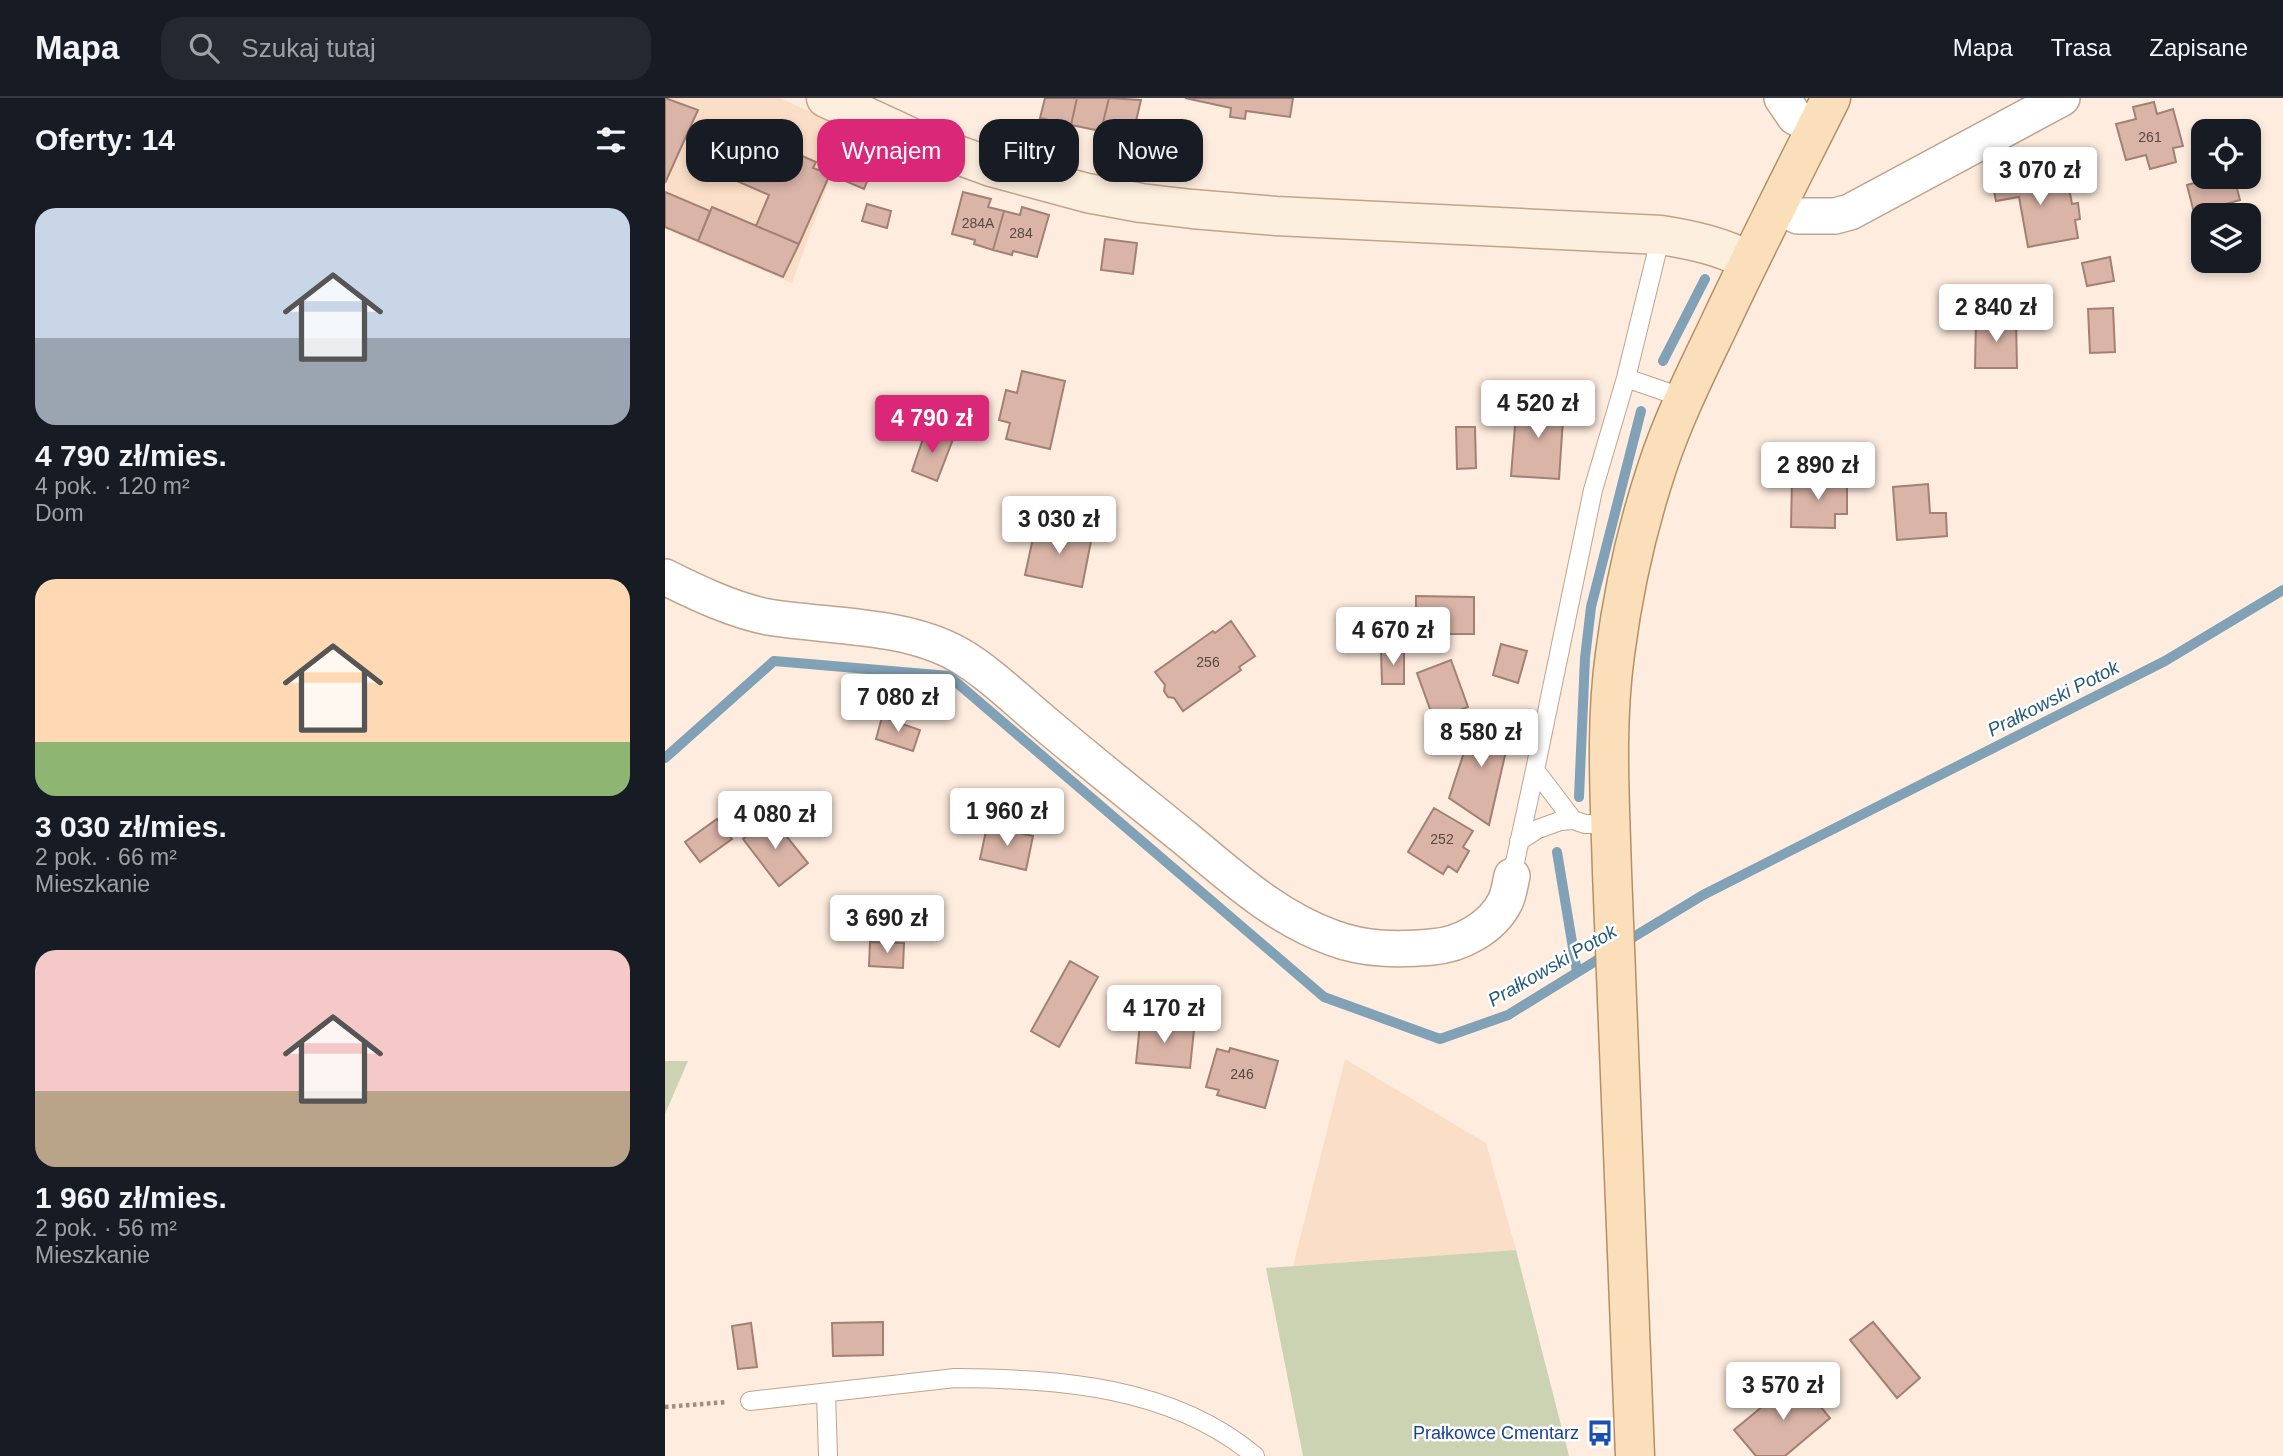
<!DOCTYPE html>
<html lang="pl">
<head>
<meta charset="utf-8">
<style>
  body { margin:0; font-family:Helvetica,sans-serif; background:#242831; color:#f1f3f6; height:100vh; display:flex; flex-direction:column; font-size:26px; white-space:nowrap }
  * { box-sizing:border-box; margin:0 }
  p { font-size:23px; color:#9ea1a6 }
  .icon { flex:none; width:38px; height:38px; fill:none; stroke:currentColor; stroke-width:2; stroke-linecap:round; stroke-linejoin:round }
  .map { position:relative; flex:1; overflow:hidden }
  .side { display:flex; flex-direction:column; background:#171b24; width:665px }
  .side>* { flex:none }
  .hud { position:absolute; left:21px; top:21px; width:665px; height:63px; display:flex; gap:14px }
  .tools { position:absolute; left:1526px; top:21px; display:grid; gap:14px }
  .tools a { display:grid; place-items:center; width:70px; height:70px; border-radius:14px; background:#171b24; box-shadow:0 4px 10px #0003; font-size:35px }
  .price { position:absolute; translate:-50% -60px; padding:0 16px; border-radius:7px; background:#fff; color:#222; font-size:23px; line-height:46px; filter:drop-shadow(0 2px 4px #0008) }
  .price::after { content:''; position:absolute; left:50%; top:42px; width:21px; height:16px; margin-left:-10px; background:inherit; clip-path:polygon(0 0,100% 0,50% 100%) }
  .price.active { background:#db2777; color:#fff }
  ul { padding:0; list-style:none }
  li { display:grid; align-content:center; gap:14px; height:371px; padding:0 35px }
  li span { display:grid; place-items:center; height:217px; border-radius:21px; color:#555 }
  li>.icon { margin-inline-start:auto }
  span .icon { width:126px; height:126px; fill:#fffc; stroke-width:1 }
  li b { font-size:30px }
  h2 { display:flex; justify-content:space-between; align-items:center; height:84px; padding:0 35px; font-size:30px }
  .pill { padding:0 24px; border-radius:21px; background:#171b24; box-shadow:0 4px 10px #0003; font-size:24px; line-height:63px }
  .pill.active { background:#db2777; color:#fff }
  header { display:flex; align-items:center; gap:42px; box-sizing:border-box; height:98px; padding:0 35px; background:#171b24; border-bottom:2px solid #363941 }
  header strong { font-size:33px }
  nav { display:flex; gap:38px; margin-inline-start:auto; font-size:24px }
  .search { width:490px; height:63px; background:#242831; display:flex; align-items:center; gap:18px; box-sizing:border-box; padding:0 24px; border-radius:21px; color:#9ea1a6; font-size:26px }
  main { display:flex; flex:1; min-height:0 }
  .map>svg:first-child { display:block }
  .built { fill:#fbdec7 }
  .green { fill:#ccd3b3 }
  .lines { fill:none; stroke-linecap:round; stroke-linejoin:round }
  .stream { stroke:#81a1b7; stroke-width:10 }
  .building { fill:#dab4a7; stroke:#a28074; stroke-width:2 }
  .lane-casing { stroke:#c0a38d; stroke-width:20 }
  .street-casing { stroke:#c0a38d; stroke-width:38 }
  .secondary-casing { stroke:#c0a38d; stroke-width:41 }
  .primary-casing { stroke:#b29066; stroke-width:41 }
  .path { stroke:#9d8e82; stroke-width:4.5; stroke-dasharray:3.5 3.5; stroke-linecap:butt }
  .lane { stroke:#fff; stroke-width:18 }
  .street { stroke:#fff; stroke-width:35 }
  .secondary { stroke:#fdefdd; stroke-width:38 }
  .primary { stroke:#fbdfbb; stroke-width:38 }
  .labels { text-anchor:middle; stroke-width:5; stroke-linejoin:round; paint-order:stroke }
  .number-label { font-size:14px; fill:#5a483e }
  .transit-label { font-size:18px; fill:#164399; stroke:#fff; text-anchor:end }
  .water-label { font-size:19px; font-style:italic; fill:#265b7c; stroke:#fff }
</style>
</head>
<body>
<header>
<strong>Mapa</strong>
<div class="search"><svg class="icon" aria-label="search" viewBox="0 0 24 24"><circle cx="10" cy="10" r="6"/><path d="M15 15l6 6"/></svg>Szukaj tutaj</div>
<nav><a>Mapa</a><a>Trasa</a><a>Zapisane</a></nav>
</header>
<main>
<section class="side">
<h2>Oferty: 14<svg class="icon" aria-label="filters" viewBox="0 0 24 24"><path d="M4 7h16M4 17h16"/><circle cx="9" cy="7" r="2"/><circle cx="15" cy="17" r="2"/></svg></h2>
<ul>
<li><span style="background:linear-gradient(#c9d6e8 60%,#9aa5b1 0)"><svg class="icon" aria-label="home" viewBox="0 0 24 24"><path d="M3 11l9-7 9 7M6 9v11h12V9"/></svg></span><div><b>4 790 zł/mies.</b><p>4 pok. · 120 m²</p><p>Dom</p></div></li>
<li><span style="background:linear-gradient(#ffd9b3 75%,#8fb573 0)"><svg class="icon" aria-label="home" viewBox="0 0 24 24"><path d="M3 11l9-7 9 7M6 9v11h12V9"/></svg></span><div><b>3 030 zł/mies.</b><p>2 pok. · 66 m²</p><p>Mieszkanie</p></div></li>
<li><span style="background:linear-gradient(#f6c9c9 65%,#b9a48a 0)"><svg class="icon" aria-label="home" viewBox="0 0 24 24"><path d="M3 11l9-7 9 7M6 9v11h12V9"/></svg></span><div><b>1 960 zł/mies.</b><p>2 pok. · 56 m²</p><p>Mieszkanie</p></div></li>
</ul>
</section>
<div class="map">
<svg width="1618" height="1358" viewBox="0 0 1618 1358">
  <rect width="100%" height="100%" fill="#feecde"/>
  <path class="built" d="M 0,0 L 115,0 L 183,31 L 127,185 L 0,131 Z
    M 680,961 L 821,1045 L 851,1152 L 628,1168 Z"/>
  <path class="green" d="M 0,963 L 23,963 L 0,1016 Z
    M 851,1152 L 904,1358 L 638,1358 L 601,1170 Z"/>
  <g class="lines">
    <path class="stream" d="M 998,263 L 1040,181
      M 0,660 L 109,563 L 284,578 L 659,899 L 775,941 L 843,917 L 942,856
      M 914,699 L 920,560 L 926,509 L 976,313
      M 892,754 L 912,874
      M 957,846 L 1038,797 L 1500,563 L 1618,492"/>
  </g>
  <path class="building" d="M 0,0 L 33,12 L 0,85 Z
    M 380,0 L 412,0 L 406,27 L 375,20 Z
    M 412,0 L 444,0 L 436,33 L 406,27 Z
    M 444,0 L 476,2 L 467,40 L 436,33 Z
    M 520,0 L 628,0 L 625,19 L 581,13 L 580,21 L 565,19 L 566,10 Z
    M 1489,4 L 1492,16 L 1508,11 L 1518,48 L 1508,50 L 1511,64 L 1485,71 L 1481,57 L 1461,62 L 1451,26 L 1471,21 L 1468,9 Z
    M 76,31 L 151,64 L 148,70 L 165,76 L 134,146 L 91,128 L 104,97 L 56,76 Z
    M 183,50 L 211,62 L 199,91 L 171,79 Z
    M 1374,70 L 1378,95 L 1404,90 L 1407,106 L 1413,105 L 1415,121 L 1410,122 L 1413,140 L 1363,149 L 1354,99 L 1331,103 L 1326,79 Z
    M 1550,79 L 1569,79 L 1575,102 L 1529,115 L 1522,87 Z
    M 0,94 L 45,113 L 33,143 L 0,129 Z
    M 298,94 L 326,101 L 323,109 L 339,113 L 328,152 L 309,146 L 310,142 L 287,136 Z
    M 202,106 L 226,113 L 222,130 L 197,123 Z
    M 47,109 L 134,146 L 118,179 L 33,143 Z
    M 357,109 L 384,117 L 372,159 L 348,153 L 347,157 L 328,152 L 339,113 L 355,117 Z
    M 440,141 L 472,145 L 468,176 L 436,172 Z
    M 1445,159 L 1449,183 L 1422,188 L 1417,165 Z
    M 1448,210 L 1450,254 L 1425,255 L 1423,211 Z
    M 1311,221 L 1351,221 L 1352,270 L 1310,270 Z
    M 357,273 L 400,283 L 385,351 L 341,341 L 345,325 L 334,322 L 341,292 L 352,295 Z
    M 852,303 L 899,307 L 894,381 L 846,378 Z
    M 791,329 L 810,329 L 811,370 L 792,371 Z
    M 261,332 L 288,341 L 272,383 L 247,373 Z
    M 1127,381 L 1182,381 L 1182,416 L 1170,416 L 1170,430 L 1126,429 Z
    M 1263,386 L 1265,415 L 1281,415 L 1282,438 L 1232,442 L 1228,389 Z
    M 371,426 L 427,438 L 417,489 L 360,477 Z
    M 751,498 L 809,499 L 809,536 L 751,536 Z
    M 566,523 L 590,558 L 574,569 L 576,572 L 518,613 L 509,600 L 503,599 L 499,593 L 500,587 L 490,574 L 548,533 L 550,535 Z
    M 836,546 L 862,553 L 853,585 L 828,577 Z
    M 716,552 L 739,552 L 739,586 L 717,586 Z
    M 786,562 L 803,609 L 769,622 L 752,575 Z
    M 217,619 L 255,632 L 248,653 L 211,641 Z
    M 810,621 L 846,631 L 824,727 L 784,700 Z
    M 769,710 L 808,733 L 798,749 L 804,753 L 792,774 L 783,768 L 778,776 L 743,754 Z
    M 106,719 L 143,765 L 114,788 L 78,741 Z
    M 52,721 L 67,741 L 35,764 L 20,744 Z
    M 322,728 L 368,738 L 361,772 L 315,761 Z
    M 205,844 L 239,845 L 238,870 L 204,868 Z
    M 405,863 L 433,879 L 394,949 L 366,933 Z
    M 481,917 L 497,919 L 497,929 L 529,932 L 525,970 L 471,965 L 475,926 L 480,927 Z
    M 565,950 L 613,963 L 600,1010 L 552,997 L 554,992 L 541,989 L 552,951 L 564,954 Z
    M 218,1224 L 218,1257 L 168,1258 L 167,1225 Z
    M 1208,1224 L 1255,1280 L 1232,1300 L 1185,1242 Z
    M 86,1225 L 92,1269 L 73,1271 L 67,1228 Z
    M 1132,1280 L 1165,1320 L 1120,1358 L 1091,1358 L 1069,1332 Z"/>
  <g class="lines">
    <g class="lane-casing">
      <path id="lane" d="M 961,280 L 1019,300
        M 908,722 L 870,672 L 928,392 L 961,280 L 996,137
        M 854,743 L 873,731 L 895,723 L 908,722 L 920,726 L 946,726
        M 847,778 L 870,672
        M 161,1295 L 163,1358
        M 85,1303 L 290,1280 C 394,1281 507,1288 590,1358"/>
    </g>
    <g class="street-casing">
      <path id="street" d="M 1117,0 L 1130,19 L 1151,30
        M 1111,108 L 1133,118 L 1170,118 L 1185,114 L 1397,0
        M 0,479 C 32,495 68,512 103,519 C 164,529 240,526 294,557 C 322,573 352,602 377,623 C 424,663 472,701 520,740 C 566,778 611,820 668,840 C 700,852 733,852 767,849 C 795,847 827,830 840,804 C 844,796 845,786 847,778"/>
    </g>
    <g class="secondary-casing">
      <path id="secondary" d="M 161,0 L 252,42 L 326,69 L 422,95 L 476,105 L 527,111 L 611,118 L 996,137 C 1027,142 1056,148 1084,163"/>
    </g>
    <g class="primary-casing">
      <path id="primary" d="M 970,1358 L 947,774 C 945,702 940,628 950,556 C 958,494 972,430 992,370 C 1008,321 1031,275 1053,229 C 1089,152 1128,76 1166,0"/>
    </g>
    <path class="path" d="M 0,1309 L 62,1304
      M 930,1320 L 931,1350"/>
    <use href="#lane" class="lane"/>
    <use href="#street" class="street"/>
    <use href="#secondary" class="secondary"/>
    <use href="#primary" class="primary"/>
  </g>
  <defs>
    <g id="bus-bare" transform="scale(2.1)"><path d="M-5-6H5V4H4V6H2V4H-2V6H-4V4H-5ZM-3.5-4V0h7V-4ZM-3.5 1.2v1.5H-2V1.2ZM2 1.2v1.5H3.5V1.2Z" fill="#1a4fb4" stroke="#fff" stroke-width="2.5" paint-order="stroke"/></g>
  </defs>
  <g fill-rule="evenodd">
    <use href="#bus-bare" x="935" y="1335"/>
  </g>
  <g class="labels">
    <g class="number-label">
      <text x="1485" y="44">261</text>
      <text x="313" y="130">284A</text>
      <text x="356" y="140">284</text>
      <text x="543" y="569">256</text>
      <text x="777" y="746">252</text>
      <text x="577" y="981">246</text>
    </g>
    <g class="transit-label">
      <text x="914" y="1341">Prałkowce Cmentarz</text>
    </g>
    <g class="water-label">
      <text transform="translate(1388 600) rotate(-27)" y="7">Prałkowski Potok</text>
      <text transform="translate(887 867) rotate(-30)" y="7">Prałkowski Potok</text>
    </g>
  </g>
</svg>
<div class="tools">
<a><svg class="icon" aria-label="locate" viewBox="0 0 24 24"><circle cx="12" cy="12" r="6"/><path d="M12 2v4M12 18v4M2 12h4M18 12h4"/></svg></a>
<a><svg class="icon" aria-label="layers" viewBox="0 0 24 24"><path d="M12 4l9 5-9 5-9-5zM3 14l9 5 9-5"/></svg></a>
</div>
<b class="price" style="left:1375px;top:109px">3 070 zł</b>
<b class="price" style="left:1331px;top:246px">2 840 zł</b>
<b class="price" style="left:873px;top:342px">4 520 zł</b>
<b class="price active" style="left:267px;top:357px">4 790 zł</b>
<b class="price" style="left:1153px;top:404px">2 890 zł</b>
<b class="price" style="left:394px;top:458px">3 030 zł</b>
<b class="price" style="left:728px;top:569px">4 670 zł</b>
<b class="price" style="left:233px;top:636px">7 080 zł</b>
<b class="price" style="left:816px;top:671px">8 580 zł</b>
<b class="price" style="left:342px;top:750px">1 960 zł</b>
<b class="price" style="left:110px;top:753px">4 080 zł</b>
<b class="price" style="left:222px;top:857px">3 690 zł</b>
<b class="price" style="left:499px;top:947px">4 170 zł</b>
<b class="price" style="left:1118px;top:1324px">3 570 zł</b>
<div class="hud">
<a class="pill">Kupno</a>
<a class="pill active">Wynajem</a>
<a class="pill">Filtry</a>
<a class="pill">Nowe</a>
</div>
</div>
</main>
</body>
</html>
